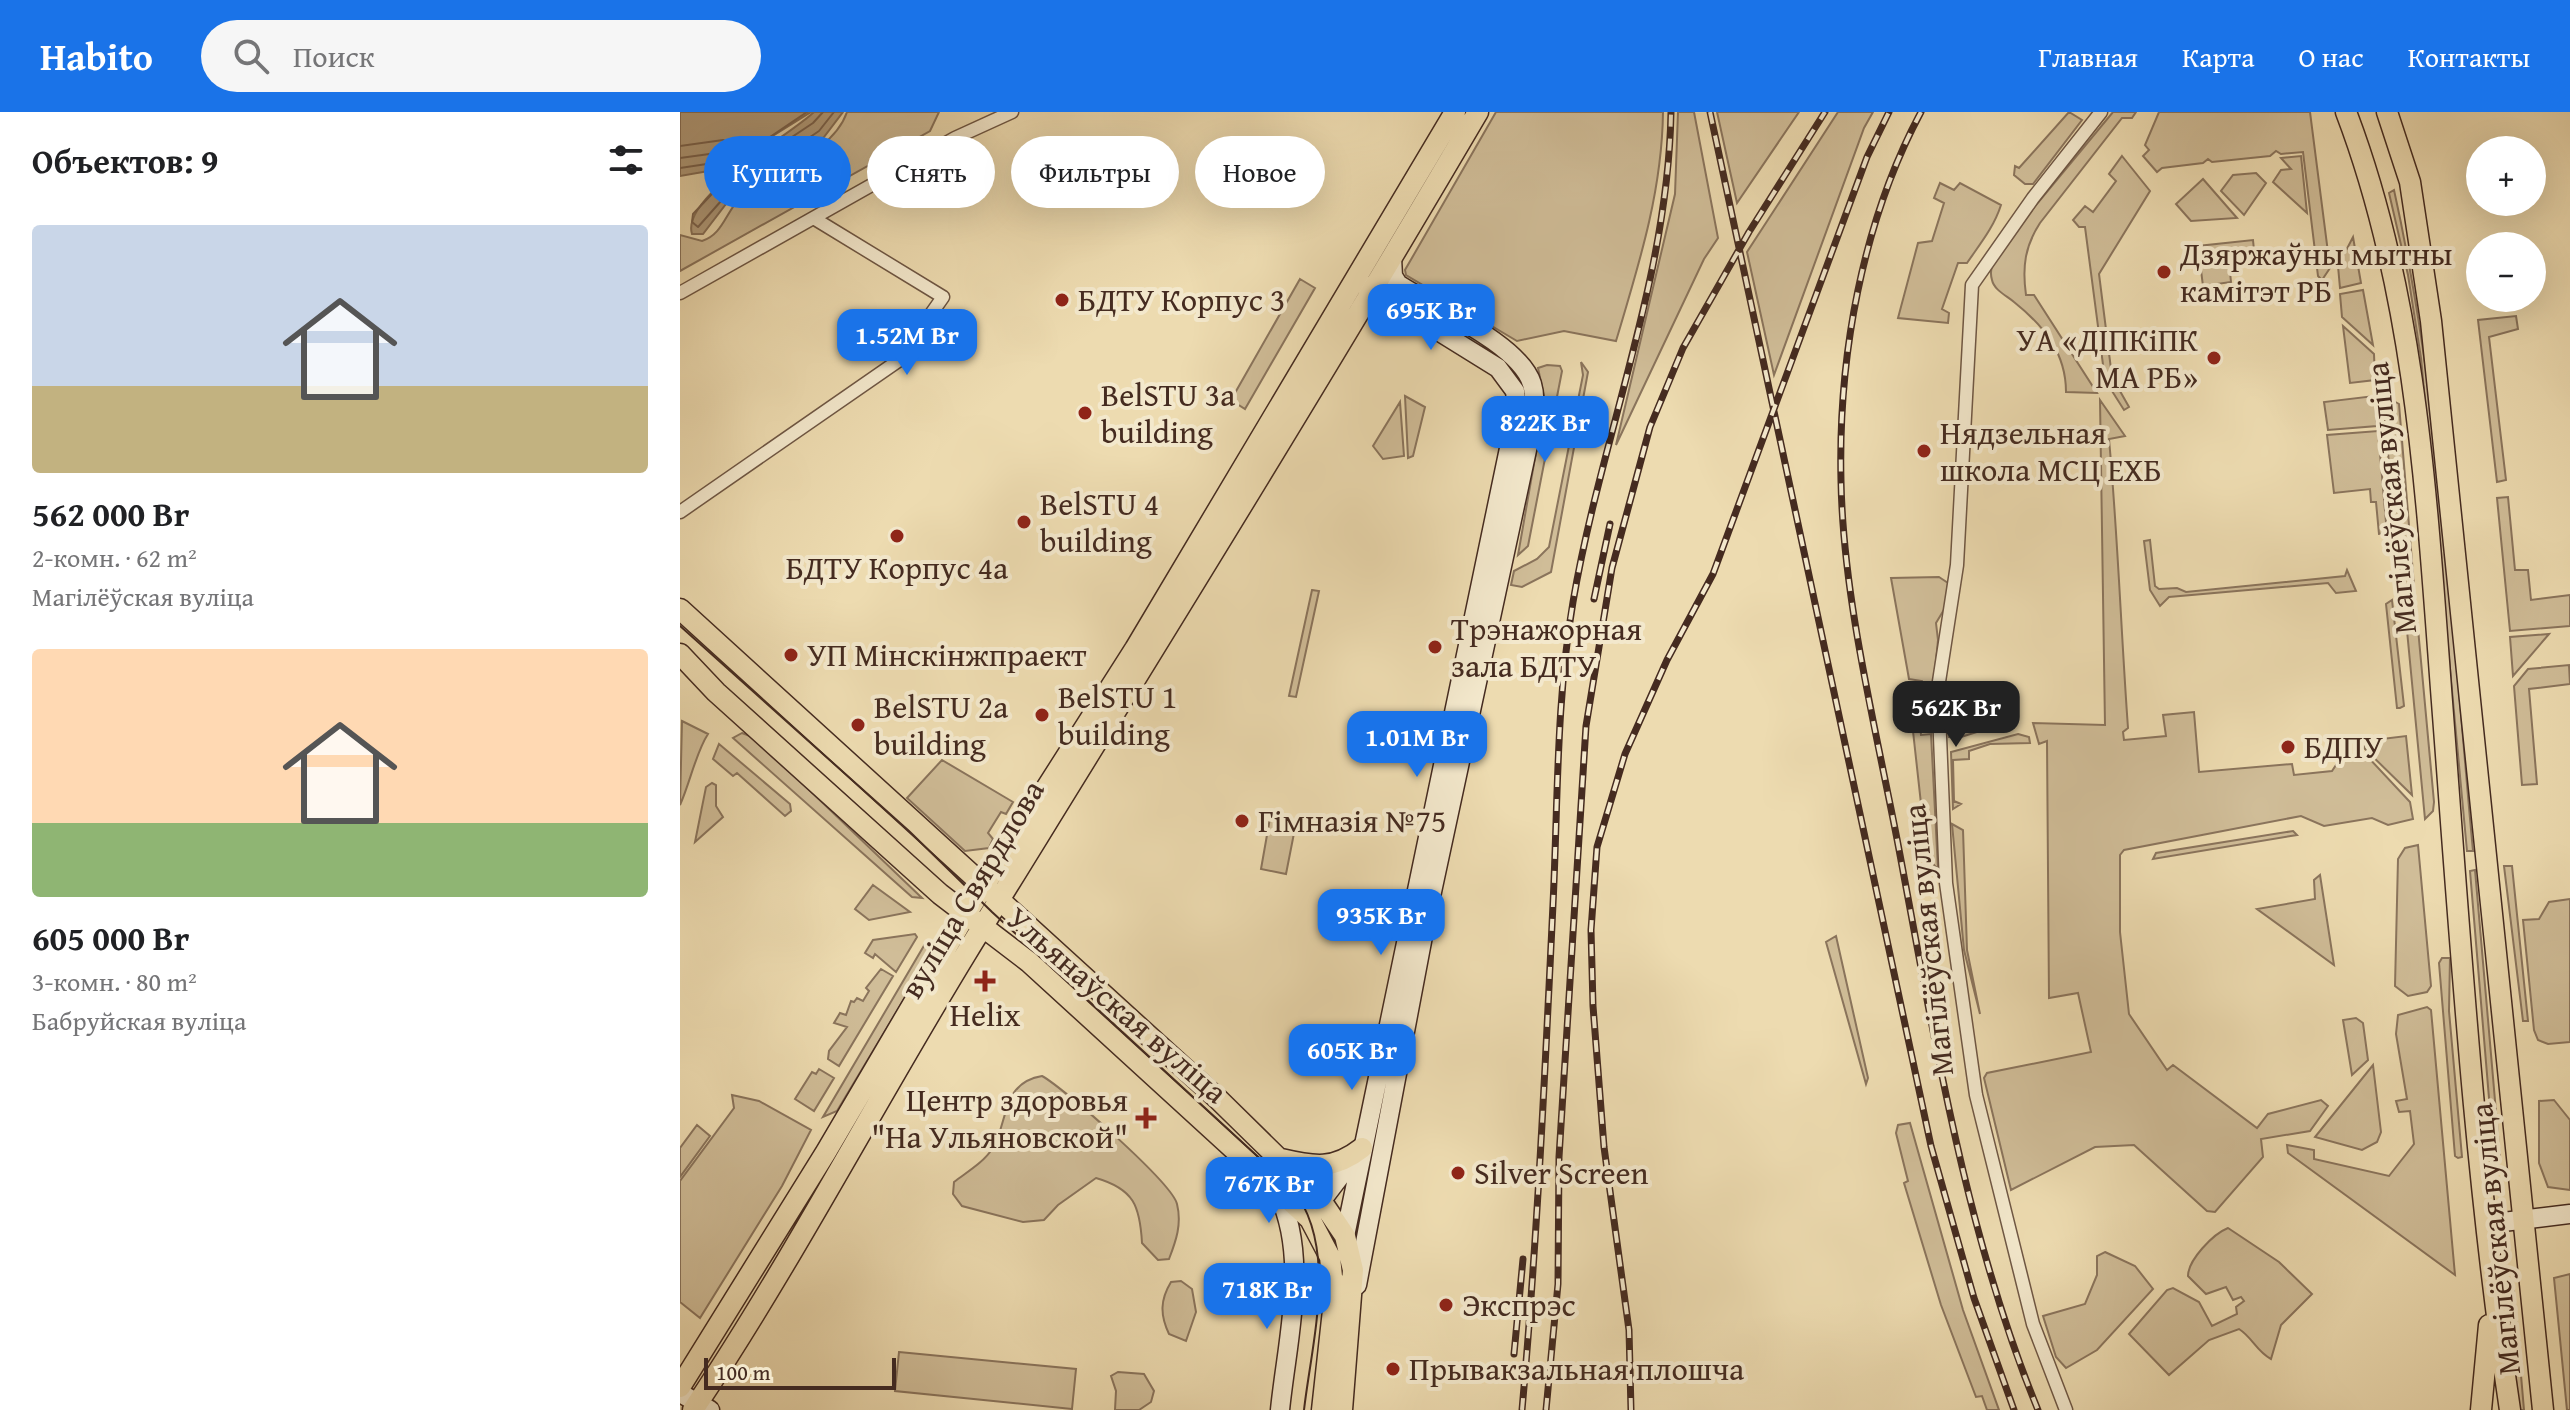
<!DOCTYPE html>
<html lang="ru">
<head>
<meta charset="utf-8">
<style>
  body { margin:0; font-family:"Gentium Book Plus",serif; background:#f6f6f6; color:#202124; height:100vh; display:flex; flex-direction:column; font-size:30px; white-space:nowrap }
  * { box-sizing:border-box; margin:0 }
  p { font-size:26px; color:#757577 }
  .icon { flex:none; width:44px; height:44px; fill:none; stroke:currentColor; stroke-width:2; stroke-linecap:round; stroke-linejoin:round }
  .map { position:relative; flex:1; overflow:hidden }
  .panel { display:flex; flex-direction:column; background:#fff; width:680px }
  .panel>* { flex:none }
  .banner { position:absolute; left:24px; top:24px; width:760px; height:72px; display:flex; gap:16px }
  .controls { position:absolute; left:1786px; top:24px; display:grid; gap:16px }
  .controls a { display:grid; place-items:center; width:80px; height:80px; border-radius:50%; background:#fff; box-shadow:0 8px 32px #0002; font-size:40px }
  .scale { position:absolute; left:24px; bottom:20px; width:192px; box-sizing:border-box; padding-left:8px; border:4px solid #452b20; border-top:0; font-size:22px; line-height:28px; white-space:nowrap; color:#452b20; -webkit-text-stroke:6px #f3e8cc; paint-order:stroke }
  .price { position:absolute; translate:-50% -68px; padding:0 18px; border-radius:16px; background:#1a73e8; color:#fff; font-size:26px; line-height:52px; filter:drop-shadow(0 2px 4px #0008) }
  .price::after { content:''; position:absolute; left:50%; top:48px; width:24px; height:18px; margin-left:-12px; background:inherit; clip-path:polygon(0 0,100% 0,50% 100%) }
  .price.current { background:#222; color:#fff }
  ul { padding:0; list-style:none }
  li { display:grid; align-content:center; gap:16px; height:424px; padding:0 32px }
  li span { display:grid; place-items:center; height:248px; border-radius:8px; color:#555 }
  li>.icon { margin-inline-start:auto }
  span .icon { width:144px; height:144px; fill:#fffc; stroke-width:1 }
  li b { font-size:34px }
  h2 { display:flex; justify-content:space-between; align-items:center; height:96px; padding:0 32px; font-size:34px }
  .tag { padding:0 28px; border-radius:36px; background:#fff; box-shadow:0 8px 32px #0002; font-size:28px; line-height:72px }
  .tag.current { background:#1a73e8; color:#fff }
  header { display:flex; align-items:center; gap:48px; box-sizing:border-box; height:112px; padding:0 40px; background:#1a73e8; color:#fff }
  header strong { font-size:38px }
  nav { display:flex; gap:44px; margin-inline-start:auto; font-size:28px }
  .search { width:560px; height:72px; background:#f6f6f6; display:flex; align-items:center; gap:20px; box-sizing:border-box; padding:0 28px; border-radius:44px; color:#757577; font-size:30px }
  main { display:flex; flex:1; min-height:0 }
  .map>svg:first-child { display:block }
  .green { fill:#d0bd98; stroke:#8a745c; stroke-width:2 }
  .water { fill:#b49f7f; stroke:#887159; stroke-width:2 }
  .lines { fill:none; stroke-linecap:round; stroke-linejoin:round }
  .shore { stroke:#7c6550; stroke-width:2 }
  .street-casing { stroke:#6f5744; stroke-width:15 }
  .secondary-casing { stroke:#452b20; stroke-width:21 }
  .primary-casing { stroke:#452b20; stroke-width:23 }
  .street { stroke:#f3e8cc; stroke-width:12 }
  .secondary { stroke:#f3e8cc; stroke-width:18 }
  .primary { stroke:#eddbb0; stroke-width:20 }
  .tram { stroke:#452b20; stroke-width:2 }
  .rail-casing { stroke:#452b20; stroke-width:7 }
  .rail { stroke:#f3e8cc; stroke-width:4; stroke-dasharray:12; stroke-linecap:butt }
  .poi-dot { fill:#8f2418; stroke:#f3e8cc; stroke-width:3 }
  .labels { text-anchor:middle; stroke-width:8; stroke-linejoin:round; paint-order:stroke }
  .poi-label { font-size:32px; fill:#452b20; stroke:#f3e8cc; text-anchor:start }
  .street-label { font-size:32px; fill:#452b20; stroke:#f3e8cc }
</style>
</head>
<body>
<header>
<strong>Habito</strong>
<div class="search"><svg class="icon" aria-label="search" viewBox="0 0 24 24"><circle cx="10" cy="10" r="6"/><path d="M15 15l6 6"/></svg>Поиск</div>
<nav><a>Главная</a><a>Карта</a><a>О нас</a><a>Контакты</a></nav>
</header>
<main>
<section class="panel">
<h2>Объектов: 9<svg class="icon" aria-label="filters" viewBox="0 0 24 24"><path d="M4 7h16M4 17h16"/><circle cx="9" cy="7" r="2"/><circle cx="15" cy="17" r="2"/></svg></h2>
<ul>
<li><span style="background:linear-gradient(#c9d6e8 65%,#c2b280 0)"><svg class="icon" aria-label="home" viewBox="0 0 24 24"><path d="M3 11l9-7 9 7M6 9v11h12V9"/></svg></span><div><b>562 000 Br</b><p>2-комн. · 62 m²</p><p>Магілёўская вуліца</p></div></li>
<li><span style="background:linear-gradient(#ffd9b3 70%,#8fb573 0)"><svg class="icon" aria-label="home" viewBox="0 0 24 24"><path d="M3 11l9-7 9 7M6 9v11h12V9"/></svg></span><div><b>605 000 Br</b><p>3-комн. · 80 m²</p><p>Бабруйская вуліца</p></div></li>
</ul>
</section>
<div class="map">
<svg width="1890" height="1298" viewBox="0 0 1890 1298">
  <rect width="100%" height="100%" fill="#eddbb0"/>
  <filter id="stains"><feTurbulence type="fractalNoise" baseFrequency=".0025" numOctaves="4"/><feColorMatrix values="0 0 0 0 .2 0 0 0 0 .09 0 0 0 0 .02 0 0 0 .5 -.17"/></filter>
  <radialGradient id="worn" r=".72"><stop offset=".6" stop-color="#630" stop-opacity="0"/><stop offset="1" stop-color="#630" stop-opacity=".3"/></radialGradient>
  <path class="green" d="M 167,0 L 259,0 L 250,19 L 0,159 L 0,123 L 22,129 C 45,122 46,95 66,81 C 98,58 154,39 167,0 Z
    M 816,0 L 983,0 C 982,80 959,152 936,229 L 884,219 L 837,229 L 726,163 L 725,158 Z
    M 998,0 L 1014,0 L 1038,126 L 1024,147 L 936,333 L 995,82 Z
    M 1037,0 L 1119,0 L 1057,91 Z
    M 1158,0 L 1193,0 L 1184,16 L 1094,263 L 1067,140 Z
    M 1389,0 L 1402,8 L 1353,72 L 1345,72 L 1334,63 L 1335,54 L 1339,56 Z
    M 1433,0 L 1456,0 L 1452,6 L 1442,6 L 1360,111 C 1345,134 1342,155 1346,183 L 1354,183 L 1417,281 L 1386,280 C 1386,241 1364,214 1334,190 C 1327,184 1314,178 1312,168 C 1308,155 1316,144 1323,133 Z
    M 1479,0 L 1630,0 L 1650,156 L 1642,168 L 1638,164 L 1623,40 L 1601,42 L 1596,39 L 1590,44 L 1532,50 L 1528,47 L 1523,51 L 1482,56 L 1477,60 L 1463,44 L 1469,38 L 1465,33 Z
    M 1442,44 L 1470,79 L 1419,162 L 1432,265 L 1449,295 L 1444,298 L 1425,268 L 1405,115 L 1399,115 L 1393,108 L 1405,94 L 1413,100 L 1436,69 L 1429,62 Z
    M 1621,44 L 1627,101 L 1593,70 L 1601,58 L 1611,57 L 1601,46 Z
    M 1576,61 L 1586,71 L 1564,103 L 1541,79 L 1553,63 Z
    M 1523,67 L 1557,106 L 1511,109 L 1496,92 Z
    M 1260,71 L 1274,78 L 1280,71 L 1321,93 C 1314,115 1300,132 1287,151 L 1278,151 L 1262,197 L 1269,201 L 1268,211 L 1218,206 L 1238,131 L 1252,129 L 1264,91 L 1254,86 Z
    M 1714,78 C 1762,295 1772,518 1793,739 L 1787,739 L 1741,246 L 1728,163 L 1709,81 Z
    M 1673,125 L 1681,171 L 1660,176 L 1658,154 Z
    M 1573,128 L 1574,138 L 1548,141 L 1551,170 L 1523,174 L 1518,134 Z
    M 620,167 L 635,176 L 565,297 L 551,288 Z
    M 1683,178 L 1693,233 L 1662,205 L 1660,182 Z
    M 1836,204 L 1838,217 L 1809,225 L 1826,368 L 1817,370 L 1798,208 Z
    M 1663,214 L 1694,242 L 1695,268 L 1670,271 Z
    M 901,250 L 908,260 L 871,460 L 842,475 L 831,473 L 834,459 L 857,447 L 869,435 L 903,263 Z
    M 867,253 L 880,254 L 882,259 L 848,434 L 838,443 L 865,289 L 858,256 Z
    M 1703,283 L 1719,292 L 1734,474 L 1720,479 Z
    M 725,284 L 745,295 L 733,344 L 728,346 Z
    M 1694,284 L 1697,314 L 1648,318 L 1644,290 Z
    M 1420,288 L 1445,324 L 1429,327 C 1438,426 1441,520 1448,616 L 1443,620 L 1444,628 L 1486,624 L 1483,603 L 1514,600 L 1519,660 L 1612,652 L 1614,663 L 1652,659 L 1662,644 L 1686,643 L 1730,690 L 1733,707 L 1708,713 L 1692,706 L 1644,714 L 1621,704 L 1444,738 L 1440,743 L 1440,820 L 1449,902 L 1487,958 L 1493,953 L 1577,1016 L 1588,1002 L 1641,988 L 1648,994 L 1630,1019 L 1581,1027 L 1583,1045 L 1535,1100 L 1527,1099 L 1454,1033 L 1415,1035 L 1331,1078 L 1304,966 L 1307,961 L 1411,940 L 1398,881 L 1369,886 L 1367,629 L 1359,632 L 1353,611 L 1425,613 Z
    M 720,290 L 724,344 L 703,347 L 693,334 Z
    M 1698,319 L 1707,421 L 1699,422 L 1696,390 L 1691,390 L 1690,377 L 1654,381 L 1647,323 Z
    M 1828,385 L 1835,458 L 1848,458 L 1851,488 L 1890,483 L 1890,514 L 1830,519 L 1817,386 Z
    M 1470,428 L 1475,474 L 1479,477 L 1497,476 L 1506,480 L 1665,464 L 1667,458 L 1676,479 L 1656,481 L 1648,471 L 1489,485 L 1480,494 L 1470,478 L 1464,429 Z
    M 1259,465 L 1268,471 L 1265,496 L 1256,511 L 1258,528 L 1250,610 L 1240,613 L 1241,623 L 1251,622 L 1258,757 L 1247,746 L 1231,601 L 1243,596 L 1242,569 L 1229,567 L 1211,466 Z
    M 632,478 L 639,479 L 616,585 L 609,584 Z
    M 1724,487 L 1736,495 L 1754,690 L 1753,699 L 1745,707 Z
    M 1712,488 L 1724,594 L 1720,596 L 1717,596 L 1706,492 Z
    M 1869,522 L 1833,564 L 1830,525 Z
    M 1889,553 L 1890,572 L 1849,577 L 1857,672 L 1842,673 L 1834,574 L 1848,557 Z
    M 1264,596 L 1322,605 L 1322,612 L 1278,626 L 1269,625 Z
    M 2,609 L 28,622 C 16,640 10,671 0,693 Z
    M 62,621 L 75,626 L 242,786 L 232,785 L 53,626 Z
    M 1338,622 L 1349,625 L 1350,631 L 1310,632 L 1289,639 L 1289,647 L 1273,648 L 1274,689 L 1281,692 L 1273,697 L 1271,640 Z
    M 1726,624 L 1732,683 L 1684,636 L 1686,629 Z
    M 39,632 L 110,692 L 111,699 L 105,704 L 57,661 L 53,664 L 33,647 Z
    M 262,648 L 333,690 L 326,702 L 321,700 L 308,721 L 313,727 L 309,736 L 285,739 L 227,686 Z
    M 32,671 L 36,673 L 36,694 L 43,705 L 15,730 L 26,675 Z
    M 590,706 L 616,711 L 606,762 L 581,757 Z
    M 1272,712 L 1283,718 L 1287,838 L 1300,902 L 1284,838 Z
    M 1613,719 L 1617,723 L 1473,747 L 1476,741 Z
    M 1738,733 L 1751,874 L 1747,880 L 1728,884 L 1715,874 L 1718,747 L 1725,736 Z
    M 1824,754 L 1832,754 L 1848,909 L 1843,909 Z
    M 1795,758 L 1820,1046 L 1814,1046 L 1790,759 Z
    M 1640,763 L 1654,853 L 1577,797 L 1635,787 L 1634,768 Z
    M 193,773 L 230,800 L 189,808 L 175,797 Z
    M 1890,787 L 1890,930 L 1868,932 L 1858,928 L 1854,918 L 1843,808 L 1859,807 L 1869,790 Z
    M 235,822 L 237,825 L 216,860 L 195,842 L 193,846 L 185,841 L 193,828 Z
    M 1156,824 L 1188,966 L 1186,972 L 1146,830 Z
    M 252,831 L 256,834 L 157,999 L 143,1005 L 245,832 Z
    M 1762,846 L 1770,846 L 1769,899 L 1782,1045 L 1778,1046 L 1775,1044 L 1759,851 Z
    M 201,857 L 213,864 L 159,954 L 148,947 L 149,939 L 167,915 L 154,911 L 160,901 L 166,903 L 171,889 L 174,890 L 177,886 L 183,889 L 189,879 L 186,876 Z
    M 1747,895 L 1751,898 L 1775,1163 L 1608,1041 L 1607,1033 L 1634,1038 L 1634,1047 L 1709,1064 L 1734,1032 L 1730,999 L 1719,1000 L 1716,989 L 1727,987 L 1716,922 L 1718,903 Z
    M 1676,906 L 1683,911 L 1688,948 L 1672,963 L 1663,908 Z
    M 1693,953 L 1701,1020 L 1697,1030 L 1682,1038 L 1635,1025 Z
    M 139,957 L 154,966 L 134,999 L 115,987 L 132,960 L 136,962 Z
    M 362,964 C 384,976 492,1071 497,1092 C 502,1112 496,1129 489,1147 L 478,1148 L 462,1131 C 460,1094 454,1077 416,1066 L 378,1093 L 364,1108 L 343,1110 L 282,1094 L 273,1082 L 274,1070 C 287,1060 304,1050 312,1037 C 329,1011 320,971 362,964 Z
    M 52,983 L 79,989 L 131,1018 L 102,1074 L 20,1206 L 0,1190 L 0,1069 L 54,996 Z
    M 1874,988 L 1890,1008 L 1890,1078 L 1868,1075 L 1859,1051 L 1859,989 Z
    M 1230,1011 L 1283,1198 L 1319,1298 L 1307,1298 L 1302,1284 L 1296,1285 L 1261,1193 L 1224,1071 L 1228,1069 L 1216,1021 L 1218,1013 Z
    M 17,1013 L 30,1024 L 0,1065 L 0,1036 Z
    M 1548,1116 L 1599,1150 L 1632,1182 L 1601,1213 L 1591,1247 C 1576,1239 1573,1226 1559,1217 L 1529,1228 L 1489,1263 L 1449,1222 L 1487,1178 L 1493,1176 L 1519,1190 L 1532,1214 L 1557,1202 L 1556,1195 L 1564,1189 L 1561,1185 L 1553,1188 L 1546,1175 L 1526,1182 L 1508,1164 C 1508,1148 1533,1122 1548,1116 Z
    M 1425,1140 L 1455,1154 L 1473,1177 L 1417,1238 L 1386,1256 L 1376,1245 L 1363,1204 L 1405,1192 L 1417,1163 L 1417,1144 Z
    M 1890,1162 L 1890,1298 L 1887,1298 L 1874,1166 Z
    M 501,1169 L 512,1177 L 516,1200 L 506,1229 L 489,1222 C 480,1203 480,1188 491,1170 Z
    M 1826,1170 L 1833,1170 L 1844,1298 L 1839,1298 Z
    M 219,1240 L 396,1257 L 392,1297 L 215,1279 Z
    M 438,1260 L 464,1262 L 474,1279 L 471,1290 L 459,1298 L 435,1298 L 436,1279 L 431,1264 Z"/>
  <path class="water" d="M 0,0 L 131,0 L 40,57 L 0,64 Z
    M 134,0 L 163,0 L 144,25 L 46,92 L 23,122 L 12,122 C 0,85 113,21 134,0 Z"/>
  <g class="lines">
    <path class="shore" d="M 0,34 L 43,28 L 68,40 L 127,0
      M 0,46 L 44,40 L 64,57 L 133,11 L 143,0
      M 0,56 L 40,50 L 49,57 L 47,66 L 13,102 L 12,110 L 18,115 L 49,80 L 139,19 L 154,0"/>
    <g class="street-casing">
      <path id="street" d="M 0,181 L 275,26 L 332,0
        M 0,400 L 218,249 L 263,185 L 135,107
        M 1386,1298 L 1353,1212 L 1296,983 L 1266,771 L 1258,576 L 1277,453 L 1292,173 L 1353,86 L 1421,0"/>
    </g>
    <g class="secondary-casing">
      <path id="secondary" d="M 597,1079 C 630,1145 607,1227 600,1298
        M 633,1100 L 678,1041
        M 1806,1112 L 1890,1102
        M 665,1124 L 837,298 L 835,279 L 818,256 L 681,171
        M 677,1173 L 747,803 L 853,310 C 854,298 856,285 852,272 C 840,232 753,195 718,172 L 713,164 L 712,146
        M 0,1281 L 30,1298"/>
    </g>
    <g class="primary-casing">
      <path id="primary" d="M 1666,0 C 1737,186 1747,393 1762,590 C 1780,826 1795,1064 1830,1298
        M 1707,0 L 1730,70 L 1751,209 L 1863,1298
        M 0,497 L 538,987 L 640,1087 L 665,1124 L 673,1158 L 662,1298
        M 0,542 L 36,580 L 260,782 L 349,850 L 630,1107 L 650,1145 L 654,1184
        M 601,1047 C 635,1055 654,1058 682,1036
        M 0,1275 L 146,1040 L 286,802 L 455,537 L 775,0
        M 13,1298 C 112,1150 194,992 287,840 C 459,561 632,283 798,0
        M 642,1298 L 656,1171
        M 1801,1298 L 1809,1213"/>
    </g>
    <use href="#street" class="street"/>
    <use href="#secondary" class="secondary"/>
    <use href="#primary" class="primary"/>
    <path class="tram" d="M 0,514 L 229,719 L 312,800 L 612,1076 C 659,1135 632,1228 624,1298"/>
    <g class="rail-casing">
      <path id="rail" d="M 1030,0 L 1251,1034 L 1294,1186 L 1334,1298
        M 1241,0 C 1182,110 1158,245 1161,369 C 1163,485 1195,613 1217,727 C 1253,916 1284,1119 1358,1298
        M 914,487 L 930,412
        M 834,1242 L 843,1147
        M 842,1298 C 857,1130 865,961 873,792 C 878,690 876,590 893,490 C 921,325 988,168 991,0
        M 866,1298 L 878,1172 L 879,1045 L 906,614 L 932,456 L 970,315 L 1003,236 L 1069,120 L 1145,0
        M 951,1298 L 949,1218 L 924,1035 L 913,894 L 911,818 L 917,735 L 945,642 L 987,548 L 1033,462 L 1187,45 L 1209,0"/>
    </g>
    <use href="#rail" class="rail"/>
  </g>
  <g class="poi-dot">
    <circle cx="1484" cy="160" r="8"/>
    <circle cx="382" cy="188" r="8"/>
    <circle cx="1534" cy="246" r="8"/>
    <circle cx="405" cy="301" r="8"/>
    <circle cx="1244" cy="339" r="8"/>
    <circle cx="344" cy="410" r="8"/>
    <circle cx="217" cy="424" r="8"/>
    <circle cx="755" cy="535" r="8"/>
    <circle cx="111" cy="543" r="8"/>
    <circle cx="362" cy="603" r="8"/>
    <circle cx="178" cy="613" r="8"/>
    <circle cx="1608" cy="635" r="8"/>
    <circle cx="562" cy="709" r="8"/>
    <path d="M301 857h8v8h8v8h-8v8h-8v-8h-8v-8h8z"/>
    <path d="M462 994h8v8h8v8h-8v8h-8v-8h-8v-8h8z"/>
    <circle cx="778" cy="1061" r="8"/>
    <circle cx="766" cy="1193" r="8"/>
    <circle cx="713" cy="1257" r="8"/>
  </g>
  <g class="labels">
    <g class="poi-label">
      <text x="1500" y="153">Дзяржаўны мытны<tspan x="1500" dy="37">камітэт РБ</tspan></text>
      <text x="398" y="199">БДТУ Корпус 3</text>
      <text x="1518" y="239" text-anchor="end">УА «ДІПКіПК<tspan x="1518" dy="37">МА РБ»</tspan></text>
      <text x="421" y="294">BelSTU 3a<tspan x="421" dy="37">building</tspan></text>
      <text x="1260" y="332">Нядзельная<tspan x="1260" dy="37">школа МСЦ ЕХБ</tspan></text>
      <text x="360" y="403">BelSTU 4<tspan x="360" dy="37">building</tspan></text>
      <text x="217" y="467" text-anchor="middle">БДТУ Корпус 4а</text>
      <text x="771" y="528">Трэнажорная<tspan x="771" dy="37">зала БДТУ</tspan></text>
      <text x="127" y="554">УП Мінскінжпраект</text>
      <text x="378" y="596">BelSTU 1<tspan x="378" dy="37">building</tspan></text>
      <text x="194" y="606">BelSTU 2a<tspan x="194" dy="37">building</tspan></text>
      <text x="1624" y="646">БДПУ</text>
      <text x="578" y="720">Гімназія №75</text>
      <text x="305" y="914" text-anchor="middle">Helix</text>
      <text x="448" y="999" text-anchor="end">Центр здоровья<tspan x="448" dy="37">"На Ульяновской"</tspan></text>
      <text x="794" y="1072">Silver Screen</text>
      <text x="782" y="1204">Экспрэс</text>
      <text x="729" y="1268">Прывакзальная плошча</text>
    </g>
    <g class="street-label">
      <text transform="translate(1711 386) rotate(-96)" y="11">Магілёўская вуліца</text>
      <text transform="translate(292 777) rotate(-59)" y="11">вуліца Свярдлова</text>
      <text transform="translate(1248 828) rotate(-96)" y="11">Магілёўская вуліца</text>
      <text transform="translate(437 893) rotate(41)" y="11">Ульянаўская вуліца</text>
      <text transform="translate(1815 1127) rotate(-96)" y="11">Магілёўская вуліца</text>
    </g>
  </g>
  <rect width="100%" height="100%" filter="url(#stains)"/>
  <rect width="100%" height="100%" fill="url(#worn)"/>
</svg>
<div class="controls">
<a>+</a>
<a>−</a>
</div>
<div class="scale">100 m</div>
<b class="price" style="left:751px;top:240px">695K Br</b>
<b class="price" style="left:227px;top:265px">1.52M Br</b>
<b class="price" style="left:865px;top:352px">822K Br</b>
<b class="price current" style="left:1276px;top:637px">562K Br</b>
<b class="price" style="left:737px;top:667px">1.01M Br</b>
<b class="price" style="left:701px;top:845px">935K Br</b>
<b class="price" style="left:672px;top:980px">605K Br</b>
<b class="price" style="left:589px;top:1113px">767K Br</b>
<b class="price" style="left:587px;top:1219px">718K Br</b>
<div class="banner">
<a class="tag current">Купить</a>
<a class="tag">Снять</a>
<a class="tag">Фильтры</a>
<a class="tag">Новое</a>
</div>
</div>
</main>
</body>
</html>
